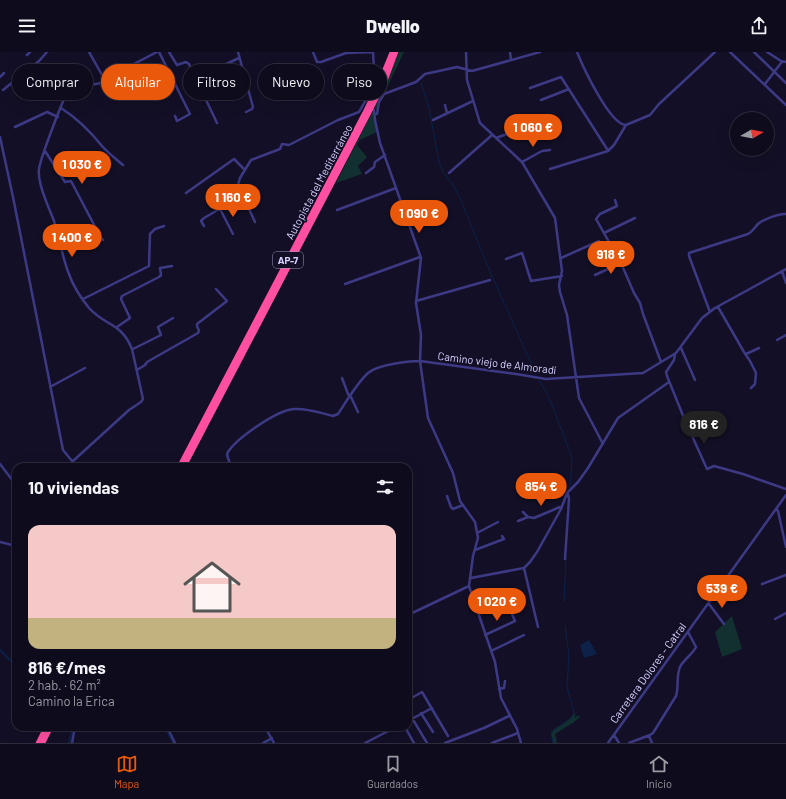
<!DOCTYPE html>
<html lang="es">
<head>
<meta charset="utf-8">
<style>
  body { margin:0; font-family:Barlow,sans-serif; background:#1c1929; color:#f1f3f6; height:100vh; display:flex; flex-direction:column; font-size:15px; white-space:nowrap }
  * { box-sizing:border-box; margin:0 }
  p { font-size:13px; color:#9b9ba3 }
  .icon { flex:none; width:22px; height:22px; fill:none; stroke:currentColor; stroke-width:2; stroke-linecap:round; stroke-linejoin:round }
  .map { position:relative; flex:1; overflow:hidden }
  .drawer { position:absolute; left:12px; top:411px; width:400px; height:268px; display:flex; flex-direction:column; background:#0e0b1c; border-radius:12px; box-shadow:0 4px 16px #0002,0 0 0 1px #2e2b3b }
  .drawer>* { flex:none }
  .guide { position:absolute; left:12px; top:12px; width:400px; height:36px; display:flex; gap:8px }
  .needle { width:26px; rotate:81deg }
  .controls { position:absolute; left:730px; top:60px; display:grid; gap:8px }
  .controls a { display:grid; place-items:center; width:44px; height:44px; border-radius:50%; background:#0e0b1c; box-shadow:0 4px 16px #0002,0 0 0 1px #2e2b3b; font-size:20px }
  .price { position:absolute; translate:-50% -34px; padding:0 9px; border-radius:14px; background:#ea580c; color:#fff; font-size:13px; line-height:26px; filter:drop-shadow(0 1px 2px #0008) }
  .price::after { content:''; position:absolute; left:50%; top:24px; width:12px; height:9px; margin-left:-6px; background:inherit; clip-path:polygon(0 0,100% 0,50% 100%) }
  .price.active { background:#222; color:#fff }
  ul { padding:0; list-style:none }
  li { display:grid; align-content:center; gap:8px; height:212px; padding:0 16px }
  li+li { border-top:1px solid #2e2b3b }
  li span { display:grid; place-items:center; height:124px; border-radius:12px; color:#555 }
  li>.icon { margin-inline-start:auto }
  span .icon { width:72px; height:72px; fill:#fffc; stroke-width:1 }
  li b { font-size:17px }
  h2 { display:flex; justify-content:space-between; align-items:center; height:48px; padding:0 16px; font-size:17px }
  .tag { padding:0 14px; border-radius:18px; background:#0e0b1c; box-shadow:0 4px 16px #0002,0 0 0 1px #2e2b3b; font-size:14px; line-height:36px }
  .tag.active { background:#ea580c; color:#fff }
  header { display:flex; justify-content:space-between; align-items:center; height:52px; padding:0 16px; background:#0e0b1c; font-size:18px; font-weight:800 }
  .tabs { display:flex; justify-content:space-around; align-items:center; height:56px; border-top:1px solid #2e2b3b; background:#0e0b1c; font-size:11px; color:#9b9ba3 }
  .tabs a { display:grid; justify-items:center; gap:2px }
  .tabs .active { color:#ea580c }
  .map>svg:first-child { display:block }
  .green { fill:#12302f }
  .water { fill:#0c2248 }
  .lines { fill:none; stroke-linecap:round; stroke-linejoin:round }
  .stream { stroke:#0c2248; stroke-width:1 }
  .canal { stroke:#0c2248; stroke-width:2 }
  .minor { stroke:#3d3a85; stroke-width:2.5 }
  .highway { stroke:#ff4fa3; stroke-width:4.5 }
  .labels { text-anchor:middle; stroke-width:3.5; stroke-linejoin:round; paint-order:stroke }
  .shield { fill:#130f26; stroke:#9e99be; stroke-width:1 }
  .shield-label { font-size:10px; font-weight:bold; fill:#d9d4ff }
  .street-label { font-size:11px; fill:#d9d4ff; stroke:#130f26 }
</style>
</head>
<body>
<header><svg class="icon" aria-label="menu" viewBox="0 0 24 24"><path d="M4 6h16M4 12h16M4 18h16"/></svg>Dwello<svg class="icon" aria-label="share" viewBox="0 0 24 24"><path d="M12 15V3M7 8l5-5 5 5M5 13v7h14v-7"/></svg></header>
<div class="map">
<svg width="786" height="691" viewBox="0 0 786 691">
  <rect width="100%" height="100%" fill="#130f26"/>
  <path class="green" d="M 399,0 L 404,0 L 377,57 L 375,57 L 375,54 L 389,26 Z
    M 373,59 L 377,80 L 360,88 L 357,93 L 367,105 L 358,114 L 362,122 L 336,131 Z
    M 732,564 L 742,597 L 722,605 L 715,580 Z
    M 575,661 L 575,666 L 578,663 L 580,665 L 574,670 L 555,682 L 557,691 L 553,691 L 551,680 C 558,673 569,670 575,661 Z"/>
  <path class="water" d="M 589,588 L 597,602 L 584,606 L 580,593 Z"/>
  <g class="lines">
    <path class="stream" d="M 421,31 L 429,56 L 439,110 L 443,120 L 453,133 L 459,144 L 492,224 L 536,322
      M 539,328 L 548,343 L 572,405 L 570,436
      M 564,549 L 566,506
      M 553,691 L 551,681 L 553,679 L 571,666 L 574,661 L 567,635 L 569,603 L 565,574"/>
    <path class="canal" d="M 0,598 L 16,614
      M 165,675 L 173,691
      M 69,691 L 73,675
      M 266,691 L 270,689"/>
    <path class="minor" d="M 89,0 L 106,30
      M 159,0 L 190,62 L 177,69 L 175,64
      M 169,0 L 177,13 L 186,10 L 189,12 L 217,71
      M 238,0 L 253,55 L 252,57 L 246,60
      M 313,0 L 317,10 L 321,10 L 346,1 L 373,0
      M 373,0 L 375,35
      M 466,0 L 467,28 L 480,71 L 522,110 L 555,166 L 562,219 L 559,233 L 560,240 L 567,263 L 579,346 L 603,392
      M 510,0 L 511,8
      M 577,0 C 583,15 610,73 626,73
      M 730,0 L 786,53
      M 754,0 L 786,31
      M 767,0 L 781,9 L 786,10
      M 27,3 L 30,0
      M 222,14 L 239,6
      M 0,25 L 4,21
      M 233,31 L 245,26
      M 765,32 L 781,11
      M 530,36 L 561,25 L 607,97 L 609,98 L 614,93 L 626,73
      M 3,38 L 39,9 L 47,0
      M 541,48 L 569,37
      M 445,53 L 447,61
      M 61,56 C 78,67 90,79 102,94 C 108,101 116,107 123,113
      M 374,58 L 375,68 L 380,91 L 421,206 L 416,251 L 421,283 L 420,309 L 428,366 L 453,421 L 460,449 L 475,470 L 478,486 L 473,504 L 469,534 L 495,610 L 501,646 L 517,677 L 521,691
      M 374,62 L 377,62 L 379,50 L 384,42 L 416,30 L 425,22 L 457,15 L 472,19 L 540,0
      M 433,68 L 473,49
      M 626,73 L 650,63 L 659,52 L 715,0
      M 15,75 L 47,60 L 58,65
      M 0,85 L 13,145 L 63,398 L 77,415
      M 496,86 L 515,79
      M 45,99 L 65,130 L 71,129 L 101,186 L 103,188
      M 522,110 L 542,99 L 550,98
      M 550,117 L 608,99 L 609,98
      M 366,121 L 374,115 L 375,110 L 385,103
      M 449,121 L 492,83
      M 186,141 L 234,107 L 245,118
      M 615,148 L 617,154 L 600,162 L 596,167 L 621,211 L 634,241 L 640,251 L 643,262 L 661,310
      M 220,157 L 233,182
      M 337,158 L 396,136
      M 255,170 L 238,133 L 240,126 L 251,108 L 280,97 L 282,92 L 289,93 L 338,68 L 359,60 L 370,41 L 374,26
      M 204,174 L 201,169 L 204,166 L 240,145 L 242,141
      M 604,181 L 635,166
      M 561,206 L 599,189
      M 506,207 L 522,201 L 531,229 L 562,224
      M 782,219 L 786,231
      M 595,223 L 621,211
      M 345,232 L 420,205
      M 83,247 L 149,214 L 150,182 L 155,177 L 164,174
      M 416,249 L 490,228
      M 718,255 L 744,300 L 750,309 L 756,321 L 755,332 L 751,336
      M 710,260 L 689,204 L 689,201 L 748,182 C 753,179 754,176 758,172 C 762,168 780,161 786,162
      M 117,275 L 130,266 L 121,247 L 122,244 L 159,225 L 161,223 L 160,216 L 172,214
      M 777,288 L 786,283
      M 681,296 L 695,328
      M 133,297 L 161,283 L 158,275 L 173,266
      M 675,302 L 674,308 L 666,320 L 667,324 L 684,366 L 707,417 L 714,414 L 743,422 L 786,437
      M 746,302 L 759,296
      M 137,318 L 145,313 L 147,310 L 198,281 L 199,279 L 197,274 L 197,272 L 227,249 L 216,237
      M 342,326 L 348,342 L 351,345 L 358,360
      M 50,335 L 85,316
      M 73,409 L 129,358 L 141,350 L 143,347 L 132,297 C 121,270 105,274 89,256 C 81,246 73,234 69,222 C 62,205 60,187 54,169 C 49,156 37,131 39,117 C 40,108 64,43 69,38 L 114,28 L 121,25 L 130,14 L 157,0
      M 0,412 L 16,433
      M 231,415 L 227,403 L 228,400 C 237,386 277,358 294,357 C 308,356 320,361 333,364 L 338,362 C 346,350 357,331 368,321 C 377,313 407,309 420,309 L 516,322 L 546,327 L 643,321 L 676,301 L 702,266 L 715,256 L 786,217
      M 447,444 L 451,455 L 453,457 L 463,453
      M 776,457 L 778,459 L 786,495
      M 523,460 L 528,465
      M 518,469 L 528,465 L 534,466 L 560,455 L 561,456
      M 477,481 L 498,470
      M 0,490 L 16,494
      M 475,498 L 504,487 L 502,484
      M 565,507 L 569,447 L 568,442
      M 524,516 L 538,575
      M 471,526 L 524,516 L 530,510 L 537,500 L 561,457 L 567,441 L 578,430 L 588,416 L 618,366 L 669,330
      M 762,532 L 786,523
      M 709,552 L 724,572
      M 408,563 L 469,534
      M 775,567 L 786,561
      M 485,583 L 515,569 L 510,557
      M 491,599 L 524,583
      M 499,637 L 504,636 L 505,629
      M 408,648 L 422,640 L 448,684
      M 421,661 L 433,680
      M 412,666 L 427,691
      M 408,669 L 432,656
      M 167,675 L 175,691
      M 265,675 L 274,691
      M 295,675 L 296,675
      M 405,675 L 414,691
      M 350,679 L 358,675
      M 614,683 L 619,691
      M 649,684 L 652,691
      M 72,691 L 75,675
      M 263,691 L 272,686
      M 365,691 L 396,675
      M 445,691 L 484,676 L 509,664
      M 492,691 L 518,681
      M 608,691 L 786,443
      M 629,691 L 650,683 L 653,681 L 676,644 C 679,635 676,624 680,615 C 684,607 692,603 696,595 L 688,580"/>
    <path class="highway" d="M 179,415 L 366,58 L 380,29 L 392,0
      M 184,415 L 369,61 L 386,27 L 396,0
      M 38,691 L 46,675
      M 43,691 L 51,675"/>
  </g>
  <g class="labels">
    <rect class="shield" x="273" y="200" width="30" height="16" rx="3"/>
    <g class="shield-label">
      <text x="288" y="212">AP-7</text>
    </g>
    <g class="street-label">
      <text transform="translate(319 130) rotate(-62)" y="4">Autopista del Mediterráneo</text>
      <text transform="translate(497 311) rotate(7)" y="4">Camino viejo de Almoradí</text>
      <text transform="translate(648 621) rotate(-54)" y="4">Carretera Dolores - Catral</text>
    </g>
  </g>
</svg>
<div class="controls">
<a><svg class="needle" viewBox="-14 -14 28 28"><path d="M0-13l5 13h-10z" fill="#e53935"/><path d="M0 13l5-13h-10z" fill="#9b9ba3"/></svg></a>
</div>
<b class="price" style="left:533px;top:96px">1 060 €</b>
<b class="price" style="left:82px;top:133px">1 030 €</b>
<b class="price" style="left:233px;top:166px">1 160 €</b>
<b class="price" style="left:419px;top:182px">1 090 €</b>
<b class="price" style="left:72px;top:206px">1 400 €</b>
<b class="price" style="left:611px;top:223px">918 €</b>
<b class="price active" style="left:704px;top:393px">816 €</b>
<b class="price" style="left:541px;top:455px">854 €</b>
<b class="price" style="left:722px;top:557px">539 €</b>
<b class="price" style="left:497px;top:570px">1 020 €</b>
<div class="guide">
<a class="tag">Comprar</a>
<a class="tag active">Alquilar</a>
<a class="tag">Filtros</a>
<a class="tag">Nuevo</a>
<a class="tag">Piso</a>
</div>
<section class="drawer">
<h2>10 viviendas<svg class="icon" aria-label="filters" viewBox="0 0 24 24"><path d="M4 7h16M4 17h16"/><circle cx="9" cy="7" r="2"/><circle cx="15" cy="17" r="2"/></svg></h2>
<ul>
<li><span style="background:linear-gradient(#f6c9c9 75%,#c2b280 0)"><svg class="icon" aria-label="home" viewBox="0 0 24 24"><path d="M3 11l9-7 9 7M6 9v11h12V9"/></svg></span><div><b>816 €/mes</b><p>2 hab. · 62 m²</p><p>Camino la Erica</p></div></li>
</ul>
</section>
</div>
<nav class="tabs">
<a class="active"><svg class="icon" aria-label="map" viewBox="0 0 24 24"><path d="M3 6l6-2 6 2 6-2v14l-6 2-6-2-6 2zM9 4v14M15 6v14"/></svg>Mapa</a>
<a><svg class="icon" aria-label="saved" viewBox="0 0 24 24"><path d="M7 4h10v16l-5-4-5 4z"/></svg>Guardados</a>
<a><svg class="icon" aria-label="home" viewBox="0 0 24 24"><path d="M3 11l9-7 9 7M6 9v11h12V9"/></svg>Inicio</a>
</nav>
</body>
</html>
